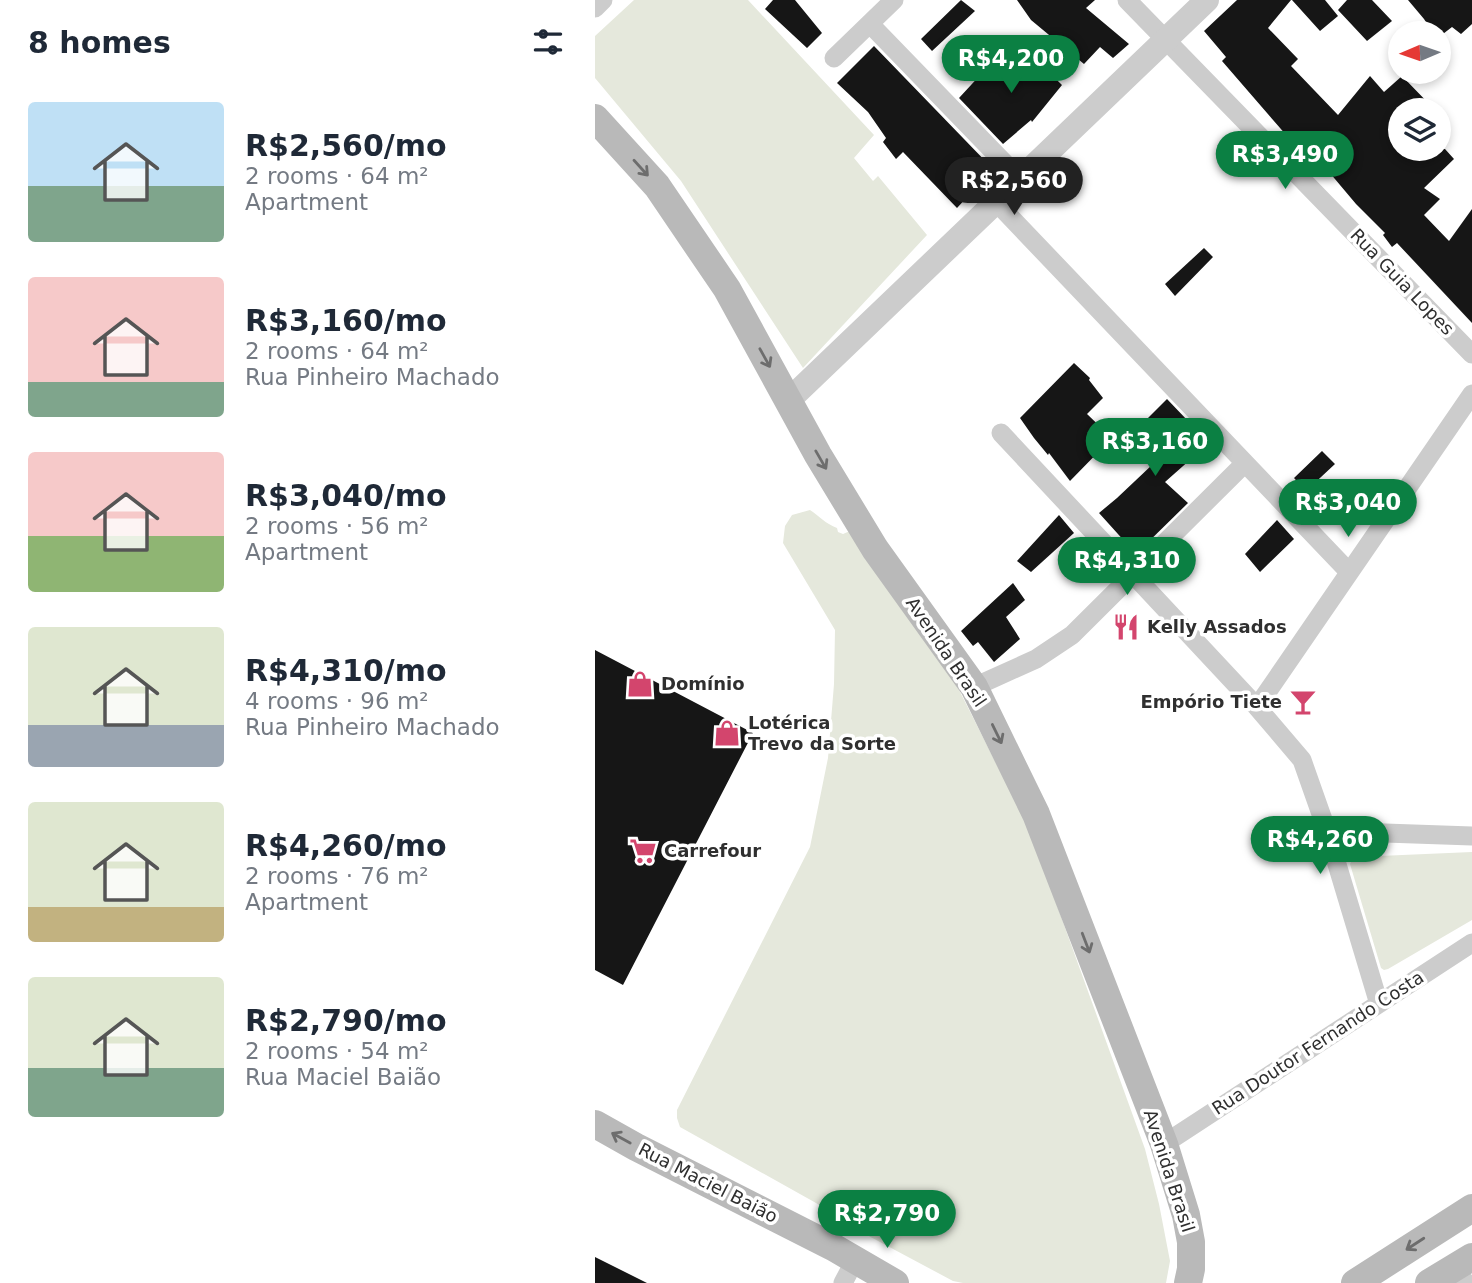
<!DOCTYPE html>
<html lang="en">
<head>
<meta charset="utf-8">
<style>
  body { margin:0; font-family:"DejaVu Sans",sans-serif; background:#f2f2f3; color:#1f2937; height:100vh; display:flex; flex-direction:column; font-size:26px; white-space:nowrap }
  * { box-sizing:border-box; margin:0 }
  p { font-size:23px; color:#747a83 }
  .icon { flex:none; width:38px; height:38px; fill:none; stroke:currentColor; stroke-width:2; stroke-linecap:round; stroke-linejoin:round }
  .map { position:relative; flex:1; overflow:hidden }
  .sheet { display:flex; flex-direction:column; background:#fff; width:595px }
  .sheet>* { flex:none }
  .needle { width:46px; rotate:268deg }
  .tools { position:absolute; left:793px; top:21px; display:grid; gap:14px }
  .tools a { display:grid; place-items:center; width:63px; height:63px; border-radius:50%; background:#fff; box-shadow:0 4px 10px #0003; font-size:35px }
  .price { position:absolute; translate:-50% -60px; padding:0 16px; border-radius:24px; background:#0b8043; color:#fff; font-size:23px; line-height:46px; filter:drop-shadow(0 2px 4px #0008) }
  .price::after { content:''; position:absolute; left:50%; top:42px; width:21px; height:16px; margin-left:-10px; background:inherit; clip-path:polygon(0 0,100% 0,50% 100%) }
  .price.selected { background:#222; color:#fff }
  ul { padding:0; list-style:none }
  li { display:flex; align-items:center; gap:21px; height:175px; padding:0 28px }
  li span { display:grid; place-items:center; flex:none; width:196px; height:140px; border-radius:7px; color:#555 }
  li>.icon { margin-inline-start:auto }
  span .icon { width:84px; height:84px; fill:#fffc; stroke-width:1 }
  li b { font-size:30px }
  h2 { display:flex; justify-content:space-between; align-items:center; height:84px; padding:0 28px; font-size:30px }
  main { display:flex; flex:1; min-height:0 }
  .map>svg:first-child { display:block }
  .green { fill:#e5e8dc }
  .building { fill:#161616 }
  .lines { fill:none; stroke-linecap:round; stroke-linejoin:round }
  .minor { stroke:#ccc; stroke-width:19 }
  .tertiary { stroke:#ccc; stroke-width:24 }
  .secondary { stroke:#b9b9b9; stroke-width:28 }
  .oneway { stroke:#6d6d6d }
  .labels { text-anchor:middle; stroke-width:7; stroke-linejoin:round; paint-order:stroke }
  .street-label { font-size:18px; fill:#2f2f2f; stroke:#fff }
  .poi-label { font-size:18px; font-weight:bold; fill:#2f2f2f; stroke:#fff; text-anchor:start }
</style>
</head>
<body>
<main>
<section class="sheet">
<h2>8 homes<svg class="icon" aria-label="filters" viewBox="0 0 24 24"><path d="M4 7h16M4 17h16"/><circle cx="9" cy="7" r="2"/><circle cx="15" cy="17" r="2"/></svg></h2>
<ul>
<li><span style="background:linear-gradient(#bfe0f5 60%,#7fa58c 0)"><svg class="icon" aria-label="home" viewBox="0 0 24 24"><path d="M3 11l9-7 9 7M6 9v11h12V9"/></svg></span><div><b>R$2,560/mo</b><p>2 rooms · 64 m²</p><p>Apartment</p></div></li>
<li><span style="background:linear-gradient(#f6c9c9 75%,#7fa58c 0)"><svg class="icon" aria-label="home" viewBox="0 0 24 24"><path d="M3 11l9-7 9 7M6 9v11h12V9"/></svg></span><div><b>R$3,160/mo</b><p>2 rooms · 64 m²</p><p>Rua Pinheiro Machado</p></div></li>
<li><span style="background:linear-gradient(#f6c9c9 60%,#8fb573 0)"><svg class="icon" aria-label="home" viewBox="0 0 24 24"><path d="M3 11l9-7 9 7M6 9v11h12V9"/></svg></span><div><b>R$3,040/mo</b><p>2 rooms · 56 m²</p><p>Apartment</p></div></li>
<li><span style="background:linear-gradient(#dfe7d0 70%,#9aa5b1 0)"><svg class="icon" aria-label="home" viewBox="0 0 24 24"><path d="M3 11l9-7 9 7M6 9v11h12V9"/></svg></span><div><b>R$4,310/mo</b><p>4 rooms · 96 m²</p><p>Rua Pinheiro Machado</p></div></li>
<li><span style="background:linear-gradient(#dfe7d0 75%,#c2b280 0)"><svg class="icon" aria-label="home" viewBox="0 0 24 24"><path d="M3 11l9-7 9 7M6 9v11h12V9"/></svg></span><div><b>R$4,260/mo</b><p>2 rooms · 76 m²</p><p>Apartment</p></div></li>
<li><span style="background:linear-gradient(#dfe7d0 65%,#7fa58c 0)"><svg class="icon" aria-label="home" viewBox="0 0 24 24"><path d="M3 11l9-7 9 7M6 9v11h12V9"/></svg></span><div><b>R$2,790/mo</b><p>2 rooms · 54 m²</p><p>Rua Maciel Baião</p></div></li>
</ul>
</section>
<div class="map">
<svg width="877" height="1283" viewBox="0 0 877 1283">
  <rect width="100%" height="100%" fill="#fff"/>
  <path class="green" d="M 39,0 L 153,0 L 279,135 L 259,158 L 278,181 L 283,176 L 332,235 L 208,368 L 86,181 L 0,78 L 0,36 Z
    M 215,510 C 224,516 231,524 242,528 L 243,532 L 248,534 L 255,531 L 363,688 L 434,828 L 550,1149 L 564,1204 L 575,1261 L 571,1283 L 368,1283 L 358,1281 L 270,1234 L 221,1203 L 85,1127 L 82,1118 L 82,1110 L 215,847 L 233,758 L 239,684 L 240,630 L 188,543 L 190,526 L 197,515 Z
    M 877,852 L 877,920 L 793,969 L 789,970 L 786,968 L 755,864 L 757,860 L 761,857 Z"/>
  <path class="building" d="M 178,0 L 200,0 L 227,33 L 212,48 L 170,9 Z
    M 366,0 L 380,11 L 337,51 L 326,39 Z
    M 422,0 L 500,0 L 491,8 L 534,44 L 518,58 L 505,47 L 489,64 L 436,20 Z
    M 642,0 L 696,0 L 673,28 L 703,59 L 696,66 L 743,115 L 775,76 L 789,92 L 807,76 L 840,110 L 805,110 L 805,149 L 850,149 L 859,159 L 829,188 L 845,199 L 829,215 L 854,241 L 877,209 L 877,323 L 802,243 L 797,247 L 788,235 L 790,233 L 761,204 L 729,166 L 727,168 L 709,145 L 706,148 L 692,136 L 627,61 L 631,57 L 609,31 Z
    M 697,0 L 730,0 L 743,16 L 725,31 Z
    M 752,0 L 777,0 L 797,21 L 772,41 L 743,10 Z
    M 813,0 L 877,0 L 877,24 L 866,34 L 857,27 L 844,37 L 844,33 L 838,33 L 829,19 Z
    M 279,46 L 398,169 L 362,208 L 308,152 L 301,159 L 288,142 L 291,138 L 273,112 L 242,83 Z
    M 430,49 L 467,85 L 437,122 L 436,120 L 408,144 L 364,98 L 388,72 L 390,75 L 408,60 L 413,65 Z
    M 609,248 L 618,257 L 580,296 L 570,284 Z
    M 479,363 L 495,378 L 494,380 L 508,398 L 492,414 L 517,438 L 475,481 L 454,453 L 453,455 L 439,438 L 425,418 Z
    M 572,399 L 614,443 L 570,482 L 593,503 L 541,554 L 504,513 L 522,498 L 558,464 L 536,435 Z
    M 727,451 L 740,464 L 711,491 L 699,478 Z
    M 464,515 L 479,533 L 436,572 L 422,561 Z
    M 682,520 L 699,539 L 665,572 L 650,554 Z
    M 418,583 L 430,600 L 411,617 L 425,639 L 399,662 L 383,642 L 378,646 L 366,631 Z
    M 0,650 L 158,733 L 28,985 L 0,970 Z
    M 0,1257 L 52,1283 L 0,1283 Z"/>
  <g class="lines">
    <path class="minor" d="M 532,0 L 877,354
      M 0,8 L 8,0
      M 275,24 L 425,179
      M 239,58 L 299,0
      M 401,202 L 754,572
      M 406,433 L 662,707 L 707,760 L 732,831 L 784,1004
      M 379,687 L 441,659 L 477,635 L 650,463
      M 662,707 L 877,394
      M 732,831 L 877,836
      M 569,1144 L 877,943
      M 859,1268 L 871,1283
      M 248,1283 L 260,1260"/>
    <path class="tertiary" d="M 194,400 L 612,0"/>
    <path class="secondary" d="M 0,118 L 62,186 L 132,289 L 223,455 L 280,549 L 379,687 L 441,814 L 569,1144 L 591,1215 L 596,1242 L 596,1269 L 593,1283
      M 0,1124 L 41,1147 L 238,1247 L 300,1283
      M 760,1283 L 877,1208
      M 834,1283 L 877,1257"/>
  </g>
  <defs><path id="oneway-shaft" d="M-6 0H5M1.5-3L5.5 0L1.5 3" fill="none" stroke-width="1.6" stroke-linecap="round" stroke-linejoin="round" transform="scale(1.75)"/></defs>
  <g class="oneway">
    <use href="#oneway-shaft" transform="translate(46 168) rotate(48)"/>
    <use href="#oneway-shaft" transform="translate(170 358) rotate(61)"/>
    <use href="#oneway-shaft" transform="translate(226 460) rotate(60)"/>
    <use href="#oneway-shaft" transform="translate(402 734) rotate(64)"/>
    <use href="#oneway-shaft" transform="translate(491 943) rotate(69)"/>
    <use href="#oneway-shaft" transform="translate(26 1138) rotate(-151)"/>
    <use href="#oneway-shaft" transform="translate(820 1244) rotate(147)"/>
  </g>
  <defs>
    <g id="restaurant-bare" transform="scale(2.1)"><path d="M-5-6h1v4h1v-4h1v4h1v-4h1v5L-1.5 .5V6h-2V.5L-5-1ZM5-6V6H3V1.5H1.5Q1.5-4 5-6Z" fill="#d3456d" stroke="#fff" stroke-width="2.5" paint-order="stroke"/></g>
    <g id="shop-bare" transform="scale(2.1)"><path d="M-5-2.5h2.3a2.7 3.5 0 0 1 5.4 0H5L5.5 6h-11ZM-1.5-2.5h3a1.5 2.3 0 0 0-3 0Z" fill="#d3456d" stroke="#fff" stroke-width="2.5" paint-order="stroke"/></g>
    <g id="bar-bare" transform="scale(2.1)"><path d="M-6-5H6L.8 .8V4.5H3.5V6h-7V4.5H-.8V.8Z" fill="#d3456d" stroke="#fff" stroke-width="2.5" paint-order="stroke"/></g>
    <g id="supermarket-bare" transform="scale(2.1)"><path d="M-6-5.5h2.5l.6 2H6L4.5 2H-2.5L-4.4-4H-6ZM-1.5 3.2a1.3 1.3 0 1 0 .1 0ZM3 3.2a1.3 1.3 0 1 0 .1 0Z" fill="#d3456d" stroke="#fff" stroke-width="2.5" paint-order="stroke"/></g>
  </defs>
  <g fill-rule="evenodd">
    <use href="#restaurant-bare" x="531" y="627"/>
    <use href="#shop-bare" x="45" y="684"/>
    <use href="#bar-bare" x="708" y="702"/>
    <use href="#shop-bare" x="132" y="733"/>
    <use href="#supermarket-bare" x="48" y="851"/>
  </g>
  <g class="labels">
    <g class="street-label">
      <text transform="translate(807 282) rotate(46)" y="6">Rua Guia Lopes</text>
      <text transform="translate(351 652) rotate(56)" y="6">Avenida Brasil</text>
      <text transform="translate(723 1043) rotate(-33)" y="6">Rua Doutor Fernando Costa</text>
      <text transform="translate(574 1171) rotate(72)" y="6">Avenida Brasil</text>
      <text transform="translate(113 1183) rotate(27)" y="6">Rua Maciel Baião</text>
    </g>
    <g class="poi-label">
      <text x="552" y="633">Kelly Assados</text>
      <text x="66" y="690">Domínio</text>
      <text x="687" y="708" text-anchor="end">Empório Tiete</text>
      <text x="153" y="729">Lotérica<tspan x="153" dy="21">Trevo da Sorte</tspan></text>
      <text x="69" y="857">Carrefour</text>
    </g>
  </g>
</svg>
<div class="tools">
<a><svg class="needle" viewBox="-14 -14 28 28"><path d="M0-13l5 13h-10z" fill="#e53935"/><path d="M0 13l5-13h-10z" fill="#747a83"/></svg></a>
<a><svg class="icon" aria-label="layers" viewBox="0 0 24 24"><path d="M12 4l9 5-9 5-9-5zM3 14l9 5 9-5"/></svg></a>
</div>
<b class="price" style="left:416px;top:95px">R$4,200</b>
<b class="price" style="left:690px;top:191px">R$3,490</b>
<b class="price selected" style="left:419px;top:217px">R$2,560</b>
<b class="price" style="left:560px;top:478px">R$3,160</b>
<b class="price" style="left:753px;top:539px">R$3,040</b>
<b class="price" style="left:532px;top:597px">R$4,310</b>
<b class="price" style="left:725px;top:876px">R$4,260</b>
<b class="price" style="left:292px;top:1250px">R$2,790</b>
</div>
</main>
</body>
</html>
